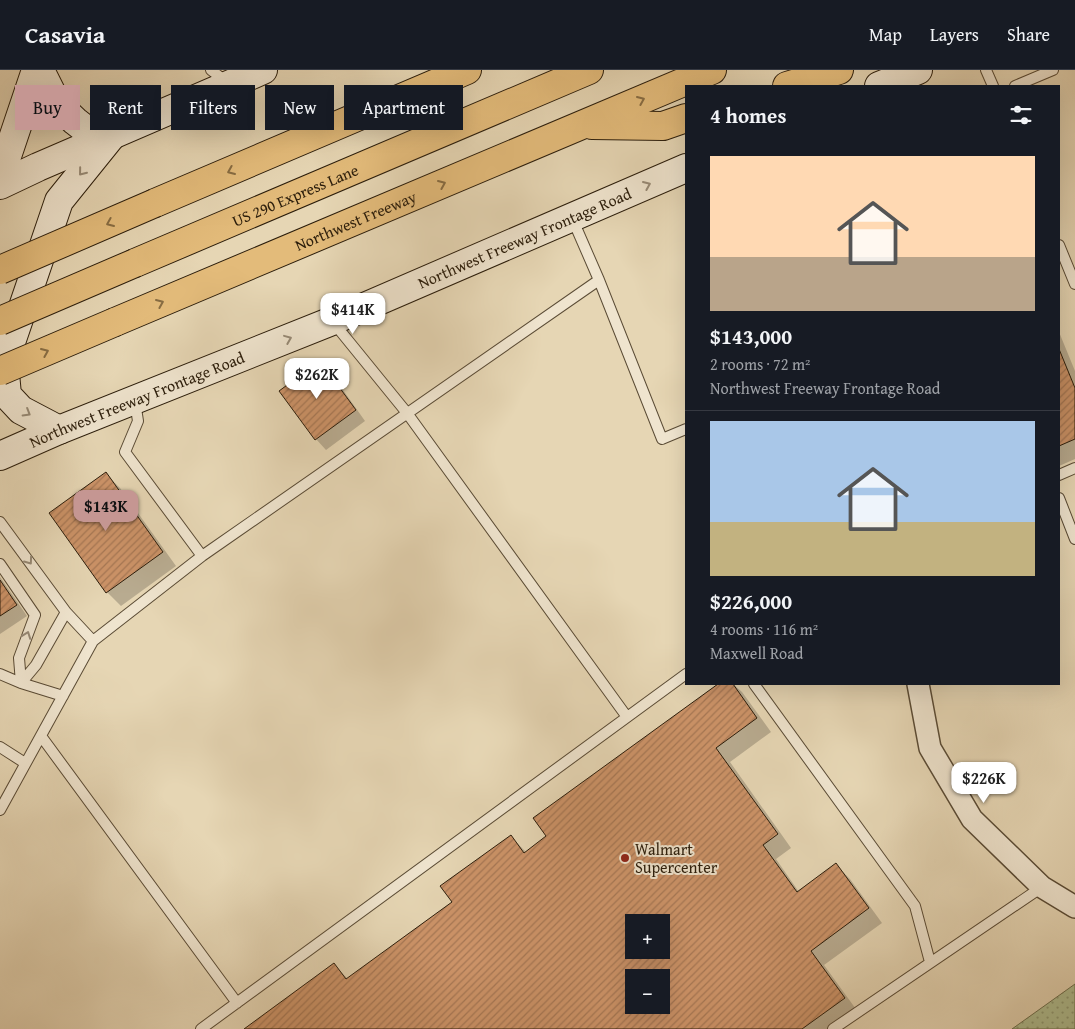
<!DOCTYPE html>
<html lang="en">
<head>
<meta charset="utf-8">
<style>
  body { margin:0; font-family:"Gentium Book Plus",serif; background:#242831; color:#f1f3f6; height:100vh; display:flex; flex-direction:column; font-size:19px; white-space:nowrap }
  * { box-sizing:border-box; margin:0 }
  p { font-size:16px; color:#9ea1a6 }
  .icon { flex:none; width:28px; height:28px; fill:none; stroke:currentColor; stroke-width:2; stroke-linecap:round; stroke-linejoin:round }
  .map { position:relative; flex:1; overflow:hidden }
  .panel { position:absolute; left:685px; top:15px; width:375px; height:600px; display:flex; flex-direction:column; background:#171b24; border-radius:0px; box-shadow:0 5px 20px #0002 }
  .panel>* { flex:none }
  .top-card { position:absolute; left:15px; top:15px; width:475px; height:45px; display:flex; gap:10px }
  .tools { position:absolute; left:625px; top:844px; display:grid; gap:10px }
  .tools a { display:grid; place-items:center; width:45px; height:45px; border-radius:0px; background:#171b24; box-shadow:0 5px 20px #0002; font-size:25px }
  .price { position:absolute; translate:-50% -42px; padding:0 11px; border-radius:10px; background:#fff; color:#222; font-size:16px; line-height:32px; filter:drop-shadow(0 1px 2px #0008) }
  .price::after { content:''; position:absolute; left:50%; top:30px; width:15px; height:11px; margin-left:-8px; background:inherit; clip-path:polygon(0 0,100% 0,50% 100%) }
  .price.active { background:#c59692; color:#111 }
  ul { padding:0; list-style:none }
  li { display:grid; align-content:center; gap:10px; height:265px; padding:0 25px }
  li+li { border-top:1px solid #363941 }
  li span { display:grid; place-items:center; height:155px; border-radius:0px; color:#555 }
  li>.icon { margin-inline-start:auto }
  span .icon { width:90px; height:90px; fill:#fffc; stroke-width:1 }
  li b { font-size:21px }
  h2 { display:flex; justify-content:space-between; align-items:center; height:60px; padding:0 25px; font-size:21px }
  .chip { padding:0 18px; border-radius:0px; background:#171b24; box-shadow:0 5px 20px #0002; font-size:18px; line-height:45px }
  .chip.active { background:#c59692; color:#111 }
  header { display:flex; align-items:center; gap:30px; box-sizing:border-box; height:70px; padding:0 25px; background:#171b24; border-bottom:1px solid #363941 }
  header strong { font-size:24px }
  nav { display:flex; gap:28px; margin-inline-start:auto; font-size:18px }
  .map>svg:first-child { display:block }
  .grass { fill:url(#grass-dots); stroke:#6d6e4e }
  .shadow { fill:#0003; fill-rule:evenodd }
  .building { fill:url(#building-hatch); stroke:#2b1d0b; fill-rule:evenodd }
  .lines { fill:none; stroke-linecap:round; stroke-linejoin:round }
  .lane-casing { stroke:#5a4b35; stroke-width:12 }
  .street-casing { stroke:#5a4b35; stroke-width:24 }
  .secondary-casing { stroke:#2b1d0b; stroke-width:30 }
  .highway-casing { stroke:#2b1d0b; stroke-width:30 }
  .lane { stroke:#efe4ce; stroke-width:10 }
  .street { stroke:#efe4ce; stroke-width:21 }
  .secondary { stroke:#efe4ce; stroke-width:28 }
  .highway { stroke:#e3bb7a; stroke-width:28 }
  .highway-bridge-casing { stroke:#2b1d0b; stroke-width:30; stroke-linecap:butt }
  .highway-bridge { stroke:#e3bb7a; stroke-width:28 }
  .oneway { stroke:#876c42 }
  .oneway2 { stroke:#978a76 }
  .poi-dot { fill:#8f2418; stroke:#efe4ce; stroke-width:2 }
  .labels { text-anchor:middle; stroke-width:4; stroke-linejoin:round; paint-order:stroke }
  .street-label { font-size:16px; fill:#2b1d0b; stroke:#efe4ce }
  .poi-label { font-size:16px; fill:#2b1d0b; stroke:#efe4ce; text-anchor:start }
</style>
</head>
<body>
<header>
<strong>Casavia</strong>
<nav><a>Map</a><a>Layers</a><a>Share</a></nav>
</header>
<div class="map">
<svg width="1075" height="959" viewBox="0 0 1075 959">
  <defs>
    <pattern id="grass-dots" width="8" height="8" patternUnits="userSpaceOnUse" patternTransform="scale(1.25)"><rect width="8" height="8" fill="#afbf92"/><path d="M2 2h.1M6 6h.1" fill="none" stroke="#8f9b75" stroke-width="1.8" stroke-linecap="round"/></pattern>
    <pattern id="building-hatch" width="6" height="6" patternUnits="userSpaceOnUse" patternTransform="scale(1.25)"><rect width="6" height="6" fill="#cc9368"/><path d="M-1 1l2-2M0 6l6-6M5 7l2-2" fill="none" stroke="#a67754"/></pattern>
  </defs>
  <rect width="100%" height="100%" fill="#e6d6b4"/>
  <filter id="stains"><feTurbulence type="fractalNoise" baseFrequency=".004" numOctaves="4"/><feColorMatrix values="0 0 0 0 .2 0 0 0 0 .09 0 0 0 0 .02 0 0 0 .5 -.17"/></filter>
  <radialGradient id="worn" r=".72"><stop offset=".6" stop-color="#630" stop-opacity="0"/><stop offset="1" stop-color="#630" stop-opacity=".3"/></radialGradient>
  <path class="grass" d="M 1075,914 L 1075,959 L 1012,959 Z"/>
  <path class="shadow" d="M 1059,262 L 1075,301 L 1075,389 L 1059,396 Z
    M 320,293 L 331,303 L 365,351 L 326,380 L 316,369 Z
    M 106,404 L 120,418 L 176,496 L 121,536 L 107,522 Z
    M 0,507 L 27,546 L 0,564 Z
    M 721,614 L 733,614 L 742,622 L 771,662 L 730,692 L 791,778 L 776,789 L 799,822 L 836,795 L 850,809 L 882,853 L 824,895 L 858,942 L 835,959 L 246,959 L 334,895 L 348,909 L 453,832 L 510,766 L 526,782 L 548,767 L 535,748 ZM 634,852 L 661,852 L 661,880 L 634,880 ZM 634,908 L 661,908 L 661,935 L 634,935 Z"/>
  <path class="building" d="M 1059,279 L 1075,318 L 1075,369 L 1059,376 Z
    M 320,291 L 356,340 L 315,370 L 279,321 Z
    M 106,402 L 163,482 L 106,523 L 49,443 Z
    M 0,510 L 17,535 L 0,546 Z
    M 718,614 L 733,614 L 757,648 L 716,678 L 778,764 L 763,775 L 797,822 L 836,793 L 869,838 L 811,881 L 845,928 L 802,959 L 244,959 L 334,893 L 346,909 L 452,832 L 440,816 L 511,765 L 524,783 L 546,766 L 533,748 ZM 634,852 L 661,852 L 661,880 L 634,880 ZM 634,908 L 661,908 L 661,935 L 634,935 Z"/>
  <g class="lines">
    <g class="lane-casing">
      <path id="lane" d="M 211,0 L 228,13
        M 986,0 L 993,16
        M 1015,16 L 1053,0
        M 1059,175 L 1075,214
        M 599,210 L 662,369 L 686,359
        M 333,252 L 407,343 L 627,647
        M 1059,405 L 1075,398
        M 1059,428 L 1075,469
        M 0,452 L 66,542 L 93,571
        M 202,486 L 599,210 L 572,148
        M 0,494 L 35,545 L 19,588 L 21,613
        M 0,604 L 21,613 L 63,626
        M 21,613 L 36,595 L 66,542
        M 754,614 L 915,836 L 930,892
        M 41,666 L 237,933
        M 0,677 L 25,693
        M 0,740 L 93,571 L 202,486 L 125,382 L 138,351 L 135,332
        M 201,959 L 686,604
        M 833,959 L 1042,817"/>
    </g>
    <g class="street-casing">
      <path id="street" d="M 918,614 L 930,678 L 972,749 L 1042,817 L 1075,837"/>
    </g>
    <g class="secondary-casing">
      <g id="secondary">
        <path d="M 40,0 L 57,34 L 75,51 L 89,62 L 113,64"/>
        <path d="M 879,16 L 918,0"/>
        <path d="M 0,107 L 36,0"/>
        <path d="M 0,115 L 38,97 L 263,0"/>
        <path d="M 59,360 L 21,340 L 7,325 L 4,293 L 59,131 L 113,64"/>
        <path id="s1" d="M 0,386 L 59,360 L 332,251 L 686,98"/>
      </g>
    </g>
    <g class="highway-casing">
      <g id="highway">
        <path d="M 787,16 L 839,0"/>
        <path d="M 592,55 L 663,56 L 686,48"/>
        <path d="M 155,133 L 467,0"/>
        <path id="s2" d="M 135,193 L 589,0"/>
        <path id="s3" d="M 115,252 L 712,0"/>
      </g>
    </g>
    <use href="#lane" class="lane"/>
    <use href="#street" class="street"/>
    <use href="#secondary" class="secondary"/>
    <use href="#highway" class="highway"/>
    <g class="highway-bridge-casing">
      <path id="highway-bridge" d="M 0,200 L 155,133
        M 0,251 L 135,193
        M 0,301 L 115,252"/>
    </g>
    <use href="#highway-bridge" class="highway-bridge"/>
  </g>
  <defs><path id="oneway-chevron" d="M-2-3.5L2.5 0L-2 3.5" fill="none" stroke-width="1.6" stroke-linecap="round" stroke-linejoin="round" transform="scale(1.25)"/></defs>
  <g class="oneway">
    <use href="#oneway-chevron" transform="translate(641 30) rotate(-23)"/>
    <use href="#oneway-chevron" transform="translate(231 101) rotate(157)"/>
    <use href="#oneway-chevron" transform="translate(442 114) rotate(-23)"/>
    <use href="#oneway-chevron" transform="translate(110 153) rotate(157)"/>
    <use href="#oneway-chevron" transform="translate(160 233) rotate(-23)"/>
    <use href="#oneway-chevron" transform="translate(45 282) rotate(-23)"/>
  </g>
  <g class="oneway2">
    <use href="#oneway-chevron" transform="translate(82 102) rotate(129)"/>
    <use href="#oneway-chevron" transform="translate(647 115) rotate(-23)"/>
    <use href="#oneway-chevron" transform="translate(288 269) rotate(-22)"/>
    <use href="#oneway-chevron" transform="translate(27 343) rotate(31)"/>
    <use href="#oneway-chevron" transform="translate(29 491) rotate(54)"/>
    <use href="#oneway-chevron" transform="translate(27 565) rotate(-70)"/>
  </g>
  <circle class="poi-dot" cx="625" cy="788" r="5"/>
  <g class="labels">
    <g class="street-label">
      <text dy="6" stroke="none"><textPath href="#s2" startOffset="174">US 290 Express Lane</textPath></text>
      <text dy="6" stroke="none"><textPath href="#s3" startOffset="261">Northwest Freeway</textPath></text>
      <text dy="6" stroke="none"><textPath href="#s1" startOffset="568">Northwest Freeway Frontage Road</textPath></text>
      <text dy="6" stroke="none"><textPath href="#s1" startOffset="148">Northwest Freeway Frontage Road</textPath></text>
    </g>
    <g class="poi-label">
      <text x="635" y="785">Walmart<tspan x="635" dy="18">Supercenter</tspan></text>
    </g>
  </g>
  <rect width="100%" height="100%" filter="url(#stains)"/>
  <rect width="100%" height="100%" fill="url(#worn)"/>
</svg>
<div class="tools">
<a>+</a>
<a>−</a>
</div>
<b class="price" style="left:353px;top:265px">$414K</b>
<b class="price" style="left:317px;top:330px">$262K</b>
<b class="price active" style="left:106px;top:462px">$143K</b>
<b class="price" style="left:984px;top:734px">$226K</b>
<div class="top-card">
<a class="chip active">Buy</a>
<a class="chip">Rent</a>
<a class="chip">Filters</a>
<a class="chip">New</a>
<a class="chip">Apartment</a>
</div>
<section class="panel">
<h2>4 homes<svg class="icon" aria-label="filters" viewBox="0 0 24 24"><path d="M4 7h16M4 17h16"/><circle cx="9" cy="7" r="2"/><circle cx="15" cy="17" r="2"/></svg></h2>
<ul>
<li><span style="background:linear-gradient(#ffd9b3 65%,#b9a48a 0)"><svg class="icon" aria-label="home" viewBox="0 0 24 24"><path d="M3 11l9-7 9 7M6 9v11h12V9"/></svg></span><div><b>$143,000</b><p>2 rooms · 72 m²</p><p>Northwest Freeway Frontage Road</p></div></li>
<li><span style="background:linear-gradient(#a9c7e8 65%,#c2b280 0)"><svg class="icon" aria-label="home" viewBox="0 0 24 24"><path d="M3 11l9-7 9 7M6 9v11h12V9"/></svg></span><div><b>$226,000</b><p>4 rooms · 116 m²</p><p>Maxwell Road</p></div></li>
</ul>
</section>
</div>
</body>
</html>
